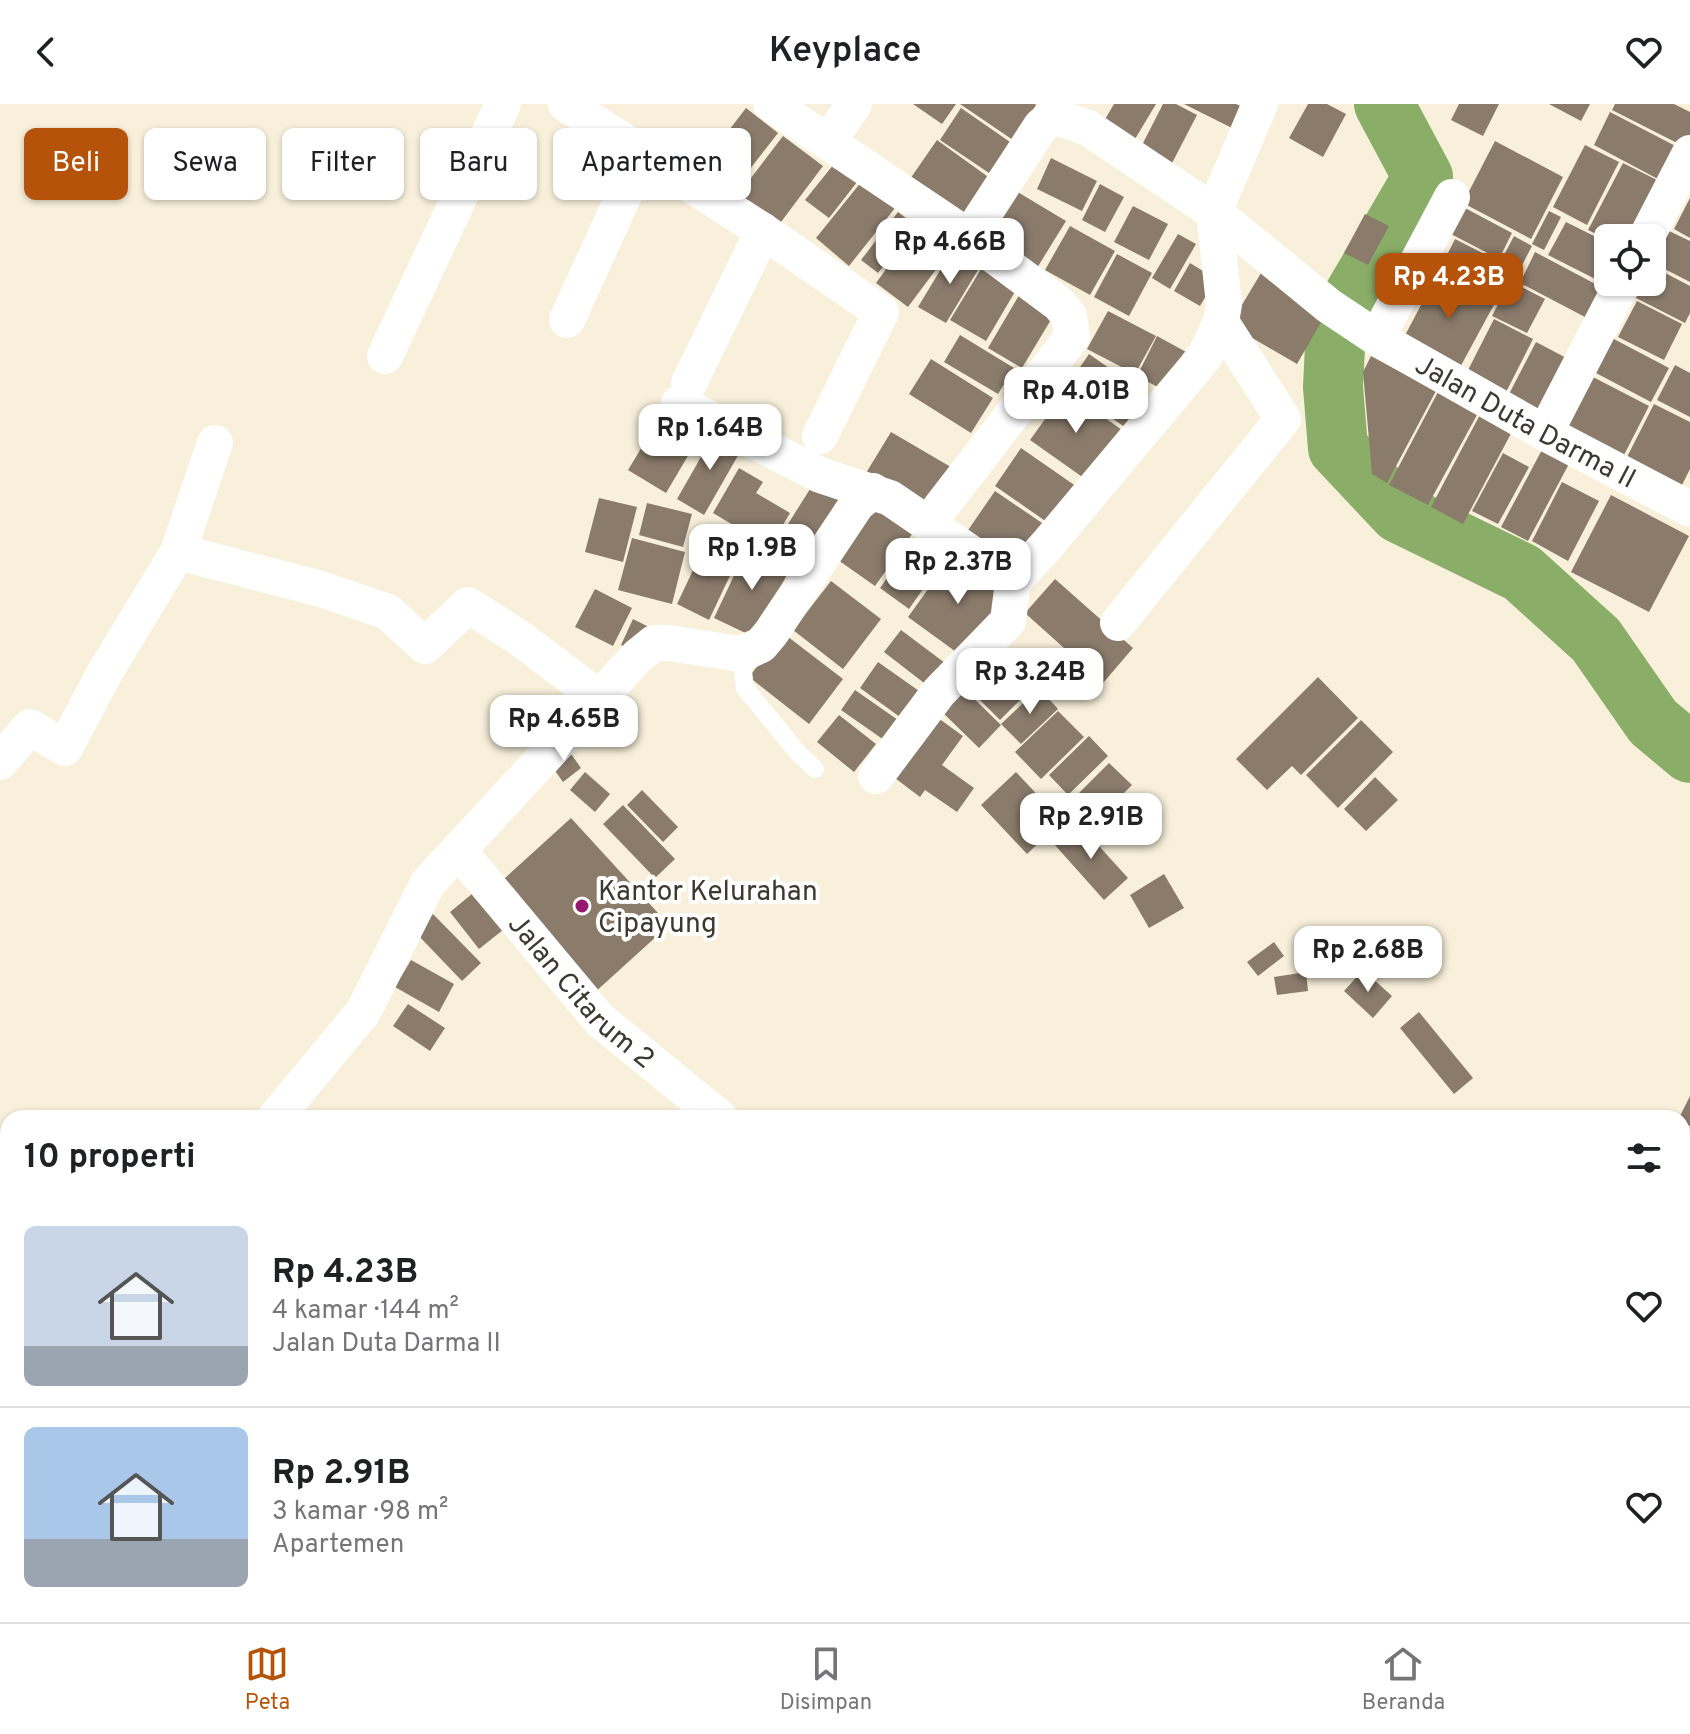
<!DOCTYPE html>
<html lang="id">
<head>
<meta charset="utf-8">
<style>
  body { margin:0; font-family:Overpass,sans-serif; background:#f2f2f2; color:#202124; height:100vh; display:flex; flex-direction:column; font-size:30px; white-space:nowrap }
  * { box-sizing:border-box; margin:0 }
  p { font-size:26px; color:#757577 }
  .icon { flex:none; width:44px; height:44px; fill:none; stroke:currentColor; stroke-width:2; stroke-linecap:round; stroke-linejoin:round }
  .map { position:relative; flex:1; overflow:hidden }
  .drawer { position:absolute; left:0px; top:1006px; width:1690px; height:512px; display:flex; flex-direction:column; background:#fff; border-radius:24px 24px 0 0; box-shadow:0 2px 6px #0004 }
  .drawer>* { flex:none }
  .hud { position:absolute; left:24px; top:24px; width:800px; height:72px; display:flex; gap:16px }
  .tools { position:absolute; left:1594px; top:120px; display:grid; gap:16px }
  .tools a { display:grid; place-items:center; width:72px; height:72px; border-radius:12px; background:#fff; box-shadow:0 2px 6px #0004; font-size:40px }
  .price { position:absolute; translate:-50% -68px; padding:0 18px; border-radius:16px; background:#fff; color:#222; font-size:26px; line-height:52px; filter:drop-shadow(0 2px 4px #0008) }
  .price::after { content:''; position:absolute; left:50%; top:48px; width:24px; height:18px; margin-left:-12px; background:inherit; clip-path:polygon(0 0,100% 0,50% 100%) }
  .price.on { background:#b45309; color:#fff }
  ul { padding:0; list-style:none }
  li { display:flex; align-items:center; gap:24px; height:200px; padding:0 24px }
  li+li { border-top:2px solid #e0e0e0 }
  li span { display:grid; place-items:center; flex:none; width:224px; height:160px; border-radius:12px; color:#555 }
  li>.icon { margin-inline-start:auto }
  span .icon { width:96px; height:96px; fill:#fffc; stroke-width:1 }
  li b { font-size:34px }
  h2 { display:flex; justify-content:space-between; align-items:center; height:96px; padding:0 24px; font-size:34px }
  .chip { padding:0 28px; border-radius:12px; background:#fff; box-shadow:0 2px 6px #0004; font-size:28px; line-height:72px }
  .chip.on { background:#b45309; color:#fff }
  header { display:flex; justify-content:space-between; align-items:center; height:104px; padding:0 24px; background:#fff; font-size:36px; font-weight:600 }
  .dock { display:flex; justify-content:space-around; align-items:center; height:112px; border-top:2px solid #e0e0e0; background:#fff; font-size:22px; color:#757577 }
  .dock a { display:grid; justify-items:center; gap:4px }
  .dock .on { color:#b45309 }
  .map>svg:first-child { display:block }
  .built { fill:#efe4c9 }
  .lines { fill:none; stroke-linecap:round; stroke-linejoin:round }
  .river { stroke:#8aae68; stroke-width:60 }
  .building { fill:#8a7b6b }
  .service { stroke:#fff; stroke-width:18 }
  .minor { stroke:#fff; stroke-width:36 }
  .trunk { stroke:#fff; stroke-width:44 }
  .poi-dot { fill:#961871; stroke:#fefefe; stroke-width:3 }
  .labels { text-anchor:middle; stroke-width:8; stroke-linejoin:round; paint-order:stroke }
  .street-label { font-size:28px; fill:#3c3930; stroke:#fefefe }
  .poi-label { font-size:28px; fill:#3c3930; stroke:#fefefe; text-anchor:start }
</style>
</head>
<body>
<header><svg class="icon" aria-label="back" viewBox="0 0 24 24"><path d="M15 5l-7 7 7 7"/></svg>Keyplace<svg class="icon" aria-label="heart" viewBox="0 0 24 24"><path d="M12 20l-8-8c-3-5 5-10 8-4 3-6 11-1 8 4z"/></svg></header>
<div class="map">
<svg width="1690" height="1518" viewBox="0 0 1690 1518">
  <rect width="100%" height="100%" fill="#f8f0db"/>
  <path class="built" d="M 205,1510 L 493,1510 L 504,1518 L 216,1518 Z"/>
  <g class="lines">
    <path class="river" d="M 1384,0 L 1423,73 L 1336,222 L 1333,283 L 1338,344 L 1399,409 L 1522,469 L 1596,536 L 1653,618 L 1690,649"/>
  </g>
  <path class="building" d="M 913,0 L 956,0 L 942,20 Z
    M 960,0 L 1035,0 L 1036,1 L 1013,36 Z
    M 1114,0 L 1156,0 L 1135,35 L 1104,17 Z
    M 1163,0 L 1176,0 L 1197,11 L 1171,61 L 1140,45 Z
    M 1184,0 L 1236,0 L 1245,4 L 1234,25 Z
    M 1308,0 L 1327,0 L 1346,10 L 1323,53 L 1289,34 Z
    M 1459,0 L 1499,0 L 1483,32 L 1451,16 Z
    M 1549,0 L 1590,0 L 1581,17 Z
    M 1615,0 L 1674,0 L 1690,8 L 1690,33 L 1685,43 L 1612,6 Z
    M 746,4 L 778,29 L 732,88 L 700,64 Z
    M 961,4 L 1010,38 L 989,69 L 940,36 Z
    M 1610,8 L 1689,49 L 1671,82 L 1594,41 Z
    M 783,32 L 823,62 L 778,122 L 738,91 Z
    M 937,36 L 998,80 L 971,118 L 910,75 Z
    M 1495,37 L 1563,73 L 1531,135 L 1463,99 Z
    M 1585,41 L 1619,58 L 1587,121 L 1553,103 Z
    M 1051,54 L 1097,77 L 1082,107 L 1037,85 Z
    M 838,55 L 861,73 L 829,114 L 805,96 Z
    M 1623,59 L 1669,82 L 1642,134 L 1608,134 L 1608,136 L 1588,126 Z
    M 866,72 L 899,99 L 849,162 L 816,134 Z
    M 1100,80 L 1124,93 L 1105,128 L 1082,116 Z
    M 1016,87 L 1066,117 L 1037,164 L 988,134 Z
    M 1690,94 L 1690,134 L 1674,125 Z
    M 1133,102 L 1168,120 L 1149,156 L 1114,138 Z
    M 1465,104 L 1512,129 L 1499,155 L 1451,130 Z
    M 1549,107 L 1561,113 L 1544,146 L 1532,140 Z
    M 898,108 L 916,122 L 878,169 L 861,156 Z
    M 1365,110 L 1389,122 L 1368,161 L 1344,149 Z
    M 1566,118 L 1608,139 L 1608,178 L 1615,185 L 1548,151 Z
    M 1070,122 L 1115,147 L 1090,191 L 1045,166 Z
    M 916,124 L 949,148 L 908,203 L 876,179 Z
    M 1669,127 L 1690,137 L 1690,178 L 1653,159 Z
    M 1178,130 L 1196,140 L 1170,185 L 1152,174 Z
    M 1514,132 L 1532,142 L 1520,165 L 1502,155 Z
    M 1455,135 L 1512,164 L 1497,193 L 1441,163 Z
    M 953,145 L 981,161 L 946,219 L 918,203 Z
    M 1535,148 L 1601,183 L 1585,213 L 1520,179 Z
    M 1117,150 L 1152,169 L 1129,212 L 1094,193 Z
    M 1190,159 L 1216,175 L 1200,202 L 1174,187 Z
    M 1652,162 L 1690,182 L 1690,209 L 1685,219 L 1636,194 L 1644,178 L 1652,178 Z
    M 981,165 L 1016,186 L 986,237 L 950,216 Z
    M 1439,167 L 1496,197 L 1458,267 L 1402,237 Z
    M 1261,169 L 1327,208 L 1297,260 L 1230,221 Z
    M 1510,177 L 1545,195 L 1527,229 L 1492,212 Z
    M 1021,188 L 1055,209 L 1022,264 L 988,244 Z
    M 1637,197 L 1682,220 L 1664,256 L 1618,233 Z
    M 1108,207 L 1156,232 L 1135,270 L 1087,245 Z
    M 1494,215 L 1533,235 L 1503,294 L 1464,274 Z
    M 960,231 L 1014,264 L 998,290 L 944,258 Z
    M 1157,232 L 1188,249 L 1167,288 L 1137,272 Z
    M 1612,234 L 1669,264 L 1651,298 L 1594,268 Z
    M 1536,238 L 1574,258 L 1546,313 L 1507,294 Z
    M 1089,250 L 1149,292 L 1126,324 L 1067,282 Z
    M 1371,252 L 1436,287 L 1387,379 L 1372,370 L 1363,268 Z
    M 931,255 L 993,294 L 971,329 L 909,290 Z
    M 1675,261 L 1690,269 L 1690,313 L 1657,296 Z
    M 1593,273 L 1649,302 L 1624,351 L 1567,322 Z
    M 1066,286 L 1122,326 L 1088,377 L 1030,336 Z
    M 1438,288 L 1478,309 L 1428,401 L 1389,381 Z
    M 668,300 L 705,323 L 666,389 L 628,366 Z
    M 1654,300 L 1690,318 L 1690,365 L 1682,381 L 1627,353 Z
    M 1483,305 L 1515,322 L 1463,420 L 1431,403 Z
    M 717,325 L 744,341 L 704,411 L 677,395 Z
    M 891,328 L 956,366 L 931,407 L 866,369 Z
    M 1544,342 L 1571,356 L 1528,437 L 1501,423 Z
    M 1021,344 L 1080,385 L 1054,423 L 995,382 Z
    M 1503,349 L 1529,363 L 1498,420 L 1472,407 Z
    M 739,364 L 763,378 L 756,389 L 790,409 L 770,443 L 713,409 Z
    M 817,374 L 850,394 L 804,468 L 771,447 Z
    M 1562,378 L 1599,397 L 1568,457 L 1532,437 Z
    M 995,387 L 1045,421 L 1014,467 L 964,432 Z
    M 1611,391 L 1689,432 L 1649,508 L 1571,468 Z
    M 599,394 L 637,403 L 623,458 L 585,448 Z
    M 647,399 L 692,410 L 683,443 L 639,431 Z
    M 878,399 L 915,426 L 875,482 L 838,456 Z
    M 632,434 L 685,448 L 672,500 L 618,486 Z
    M 911,440 L 940,461 L 909,505 L 880,484 Z
    M 748,442 L 791,462 L 756,534 L 714,514 Z
    M 704,443 L 736,459 L 709,516 L 677,500 Z
    M 952,452 L 1007,492 L 963,553 L 908,513 Z
    M 1055,475 L 1133,544 L 1103,579 L 1025,509 Z
    M 831,477 L 881,515 L 843,565 L 793,526 Z
    M 595,485 L 632,504 L 613,542 L 575,523 Z
    M 633,515 L 647,522 L 635,547 L 621,541 Z
    M 901,526 L 945,559 L 928,582 L 884,548 Z
    M 783,529 L 843,575 L 809,620 L 749,573 Z
    M 988,550 L 1027,589 L 1000,616 L 961,577 Z
    M 878,558 L 929,594 L 911,621 L 860,584 Z
    M 1318,573 L 1358,614 L 1301,671 L 1292,662 L 1267,686 L 1236,655 Z
    M 960,581 L 1001,621 L 979,644 L 938,604 Z
    M 1039,584 L 1058,605 L 1021,640 L 1001,620 Z
    M 855,586 L 908,623 L 894,643 L 841,606 Z
    M 1058,607 L 1084,633 L 1041,675 L 1015,648 Z
    M 839,611 L 876,640 L 854,668 L 817,638 Z
    M 934,611 L 963,632 L 942,661 L 974,684 L 957,708 L 925,686 L 920,693 L 891,671 Z
    M 1361,616 L 1393,648 L 1338,704 L 1306,671 Z
    M 1089,632 L 1108,652 L 1068,691 L 1049,671 Z
    M 564,640 L 581,664 L 563,678 L 546,654 Z
    M 1109,659 L 1132,681 L 1094,719 L 1072,696 Z
    M 585,668 L 610,690 L 595,708 L 570,686 Z
    M 1016,668 L 1062,717 L 1027,750 L 981,701 Z
    M 1375,673 L 1398,696 L 1366,727 L 1344,705 Z
    M 642,686 L 678,723 L 663,738 L 627,701 Z
    M 623,701 L 675,755 L 655,774 L 603,720 Z
    M 571,714 L 669,821 L 593,890 L 495,783 Z
    M 1078,719 L 1128,774 L 1104,796 L 1054,740 Z
    M 1164,770 L 1184,804 L 1149,824 L 1130,791 Z
    M 478,785 L 508,822 L 479,845 L 450,808 Z
    M 433,810 L 481,859 L 462,877 L 415,828 Z
    M 1274,838 L 1284,852 L 1258,872 L 1247,858 Z
    M 411,856 L 454,880 L 439,908 L 395,883 Z
    M 1363,866 L 1392,892 L 1373,914 L 1344,887 Z
    M 1306,868 L 1308,887 L 1277,891 L 1274,873 Z
    M 408,900 L 445,924 L 430,947 L 393,922 Z
    M 1419,908 L 1473,974 L 1454,990 L 1400,924 Z
    M 1690,992 L 1690,1022 L 1682,1018 L 1682,1014 L 1679,1014 Z
    M 8,1286 L 8,1338 L 0,1333 L 0,1298 Z
    M 225,1510 L 349,1510 L 360,1518 L 219,1518 Z
    M 450,1510 L 473,1510 L 483,1518 L 444,1518 Z
    M 751,1510 L 833,1510 L 844,1518 L 762,1518 Z
    M 846,1510 L 912,1510 L 905,1518 L 856,1518 Z
    M 1384,1510 L 1429,1510 L 1437,1516 L 1435,1518 L 1394,1518 Z"/>
  <g class="lines">
    <path class="service" d="M 741,550 L 745,584 L 798,649 L 815,665"/>
    <g class="minor">
      <path d="M 566,0 L 763,127 L 881,208 L 820,332"/>
      <path d="M 771,0 L 969,133 L 1059,200 L 1069,212 L 1072,233 L 940,404"/>
      <path d="M 828,38 L 854,0"/>
      <path id="s1" d="M 969,133 L 1041,22 L 1047,17 L 1057,13 L 1088,24 L 1214,108 L 1329,202 L 1377,234 L 1545,329 L 1690,405"/>
      <path d="M 1646,134 L 1690,49"/>
      <path d="M 567,216 L 643,49"/>
      <path d="M 1377,234 L 1452,93"/>
      <path d="M 385,252 L 503,0"/>
      <path d="M 689,279 L 763,127"/>
      <path d="M 679,299 L 820,371 L 890,394 L 1013,478"/>
      <path d="M 1545,329 L 1623,178"/>
      <path d="M 178,448 L 321,485 L 388,508 L 425,542 L 468,501 L 518,533 L 599,594"/>
      <path d="M 1118,519 L 1283,315 L 1221,218"/>
      <path d="M 0,658 L 30,623 L 65,644 L 105,568 L 178,448 L 215,339"/>
      <path d="M 876,672 L 939,588 L 1008,517 L 1013,478 L 1047,441 L 1196,263 L 1206,250 L 1221,218 L 1224,200 L 1214,108 L 1260,0"/>
      <path id="s2" d="M 458,746 L 600,916 L 720,1014"/>
      <path d="M 275,1014 L 363,908 L 428,779 L 638,552 L 654,539 L 668,539 L 741,550 L 761,541 L 771,529 L 857,400 L 873,387"/>
      <path d="M 1682,1108 L 1690,1118"/>
      <path d="M 1682,1298 L 1690,1275"/>
      <path d="M 708,1518 L 713,1510"/>
      <path d="M 1567,1518 L 1571,1510"/>
    </g>
    <path class="trunk" d="M 0,1402 L 8,1408
      M 0,1451 L 8,1457
      M 82,1510 L 93,1518
      M 152,1510 L 164,1518"/>
  </g>
  <circle class="poi-dot" cx="582" cy="802" r="8"/>
  <g class="labels">
    <g class="street-label">
      <text dy="10" stroke="none"><textPath href="#s1" startOffset="712">Jalan Duta Darma II</textPath></text>
      <text dy="10" stroke="none"><textPath href="#s2" startOffset="188">Jalan Citarum 2</textPath></text>
    </g>
    <g class="poi-label">
      <text x="598" y="796">Kantor Kelurahan<tspan x="598" dy="32">Cipayung</tspan></text>
    </g>
  </g>
</svg>
<div class="tools">
<a><svg class="icon" aria-label="locate" viewBox="0 0 24 24"><circle cx="12" cy="12" r="6"/><path d="M12 2v4M12 18v4M2 12h4M18 12h4"/></svg></a>
</div>
<b class="price" style="left:950px;top:182px">Rp 4.66B</b>
<b class="price on" style="left:1449px;top:217px">Rp 4.23B</b>
<b class="price" style="left:1076px;top:331px">Rp 4.01B</b>
<b class="price" style="left:710px;top:368px">Rp 1.64B</b>
<b class="price" style="left:752px;top:488px">Rp 1.9B</b>
<b class="price" style="left:958px;top:502px">Rp 2.37B</b>
<b class="price" style="left:1030px;top:612px">Rp 3.24B</b>
<b class="price" style="left:564px;top:659px">Rp 4.65B</b>
<b class="price" style="left:1091px;top:757px">Rp 2.91B</b>
<b class="price" style="left:1368px;top:890px">Rp 2.68B</b>
<div class="hud">
<a class="chip on">Beli</a>
<a class="chip">Sewa</a>
<a class="chip">Filter</a>
<a class="chip">Baru</a>
<a class="chip">Apartemen</a>
</div>
<section class="drawer">
<h2>10 properti<svg class="icon" aria-label="filters" viewBox="0 0 24 24"><path d="M4 7h16M4 17h16"/><circle cx="9" cy="7" r="2"/><circle cx="15" cy="17" r="2"/></svg></h2>
<ul>
<li><span style="background:linear-gradient(#c9d6e8 75%,#9aa5b1 0)"><svg class="icon" aria-label="home" viewBox="0 0 24 24"><path d="M3 11l9-7 9 7M6 9v11h12V9"/></svg></span><div><b>Rp 4.23B</b><p>4 kamar · 144 m²</p><p>Jalan Duta Darma II</p></div><svg class="icon" aria-label="heart" viewBox="0 0 24 24"><path d="M12 20l-8-8c-3-5 5-10 8-4 3-6 11-1 8 4z"/></svg></li>
<li><span style="background:linear-gradient(#a9c7e8 70%,#9aa5b1 0)"><svg class="icon" aria-label="home" viewBox="0 0 24 24"><path d="M3 11l9-7 9 7M6 9v11h12V9"/></svg></span><div><b>Rp 2.91B</b><p>3 kamar · 98 m²</p><p>Apartemen</p></div><svg class="icon" aria-label="heart" viewBox="0 0 24 24"><path d="M12 20l-8-8c-3-5 5-10 8-4 3-6 11-1 8 4z"/></svg></li>
</ul>
</section>
</div>
<nav class="dock">
<a class="on"><svg class="icon" aria-label="map" viewBox="0 0 24 24"><path d="M3 6l6-2 6 2 6-2v14l-6 2-6-2-6 2zM9 4v14M15 6v14"/></svg>Peta</a>
<a><svg class="icon" aria-label="saved" viewBox="0 0 24 24"><path d="M7 4h10v16l-5-4-5 4z"/></svg>Disimpan</a>
<a><svg class="icon" aria-label="home" viewBox="0 0 24 24"><path d="M3 11l9-7 9 7M6 9v11h12V9"/></svg>Beranda</a>
</nav>
</body>
</html>
